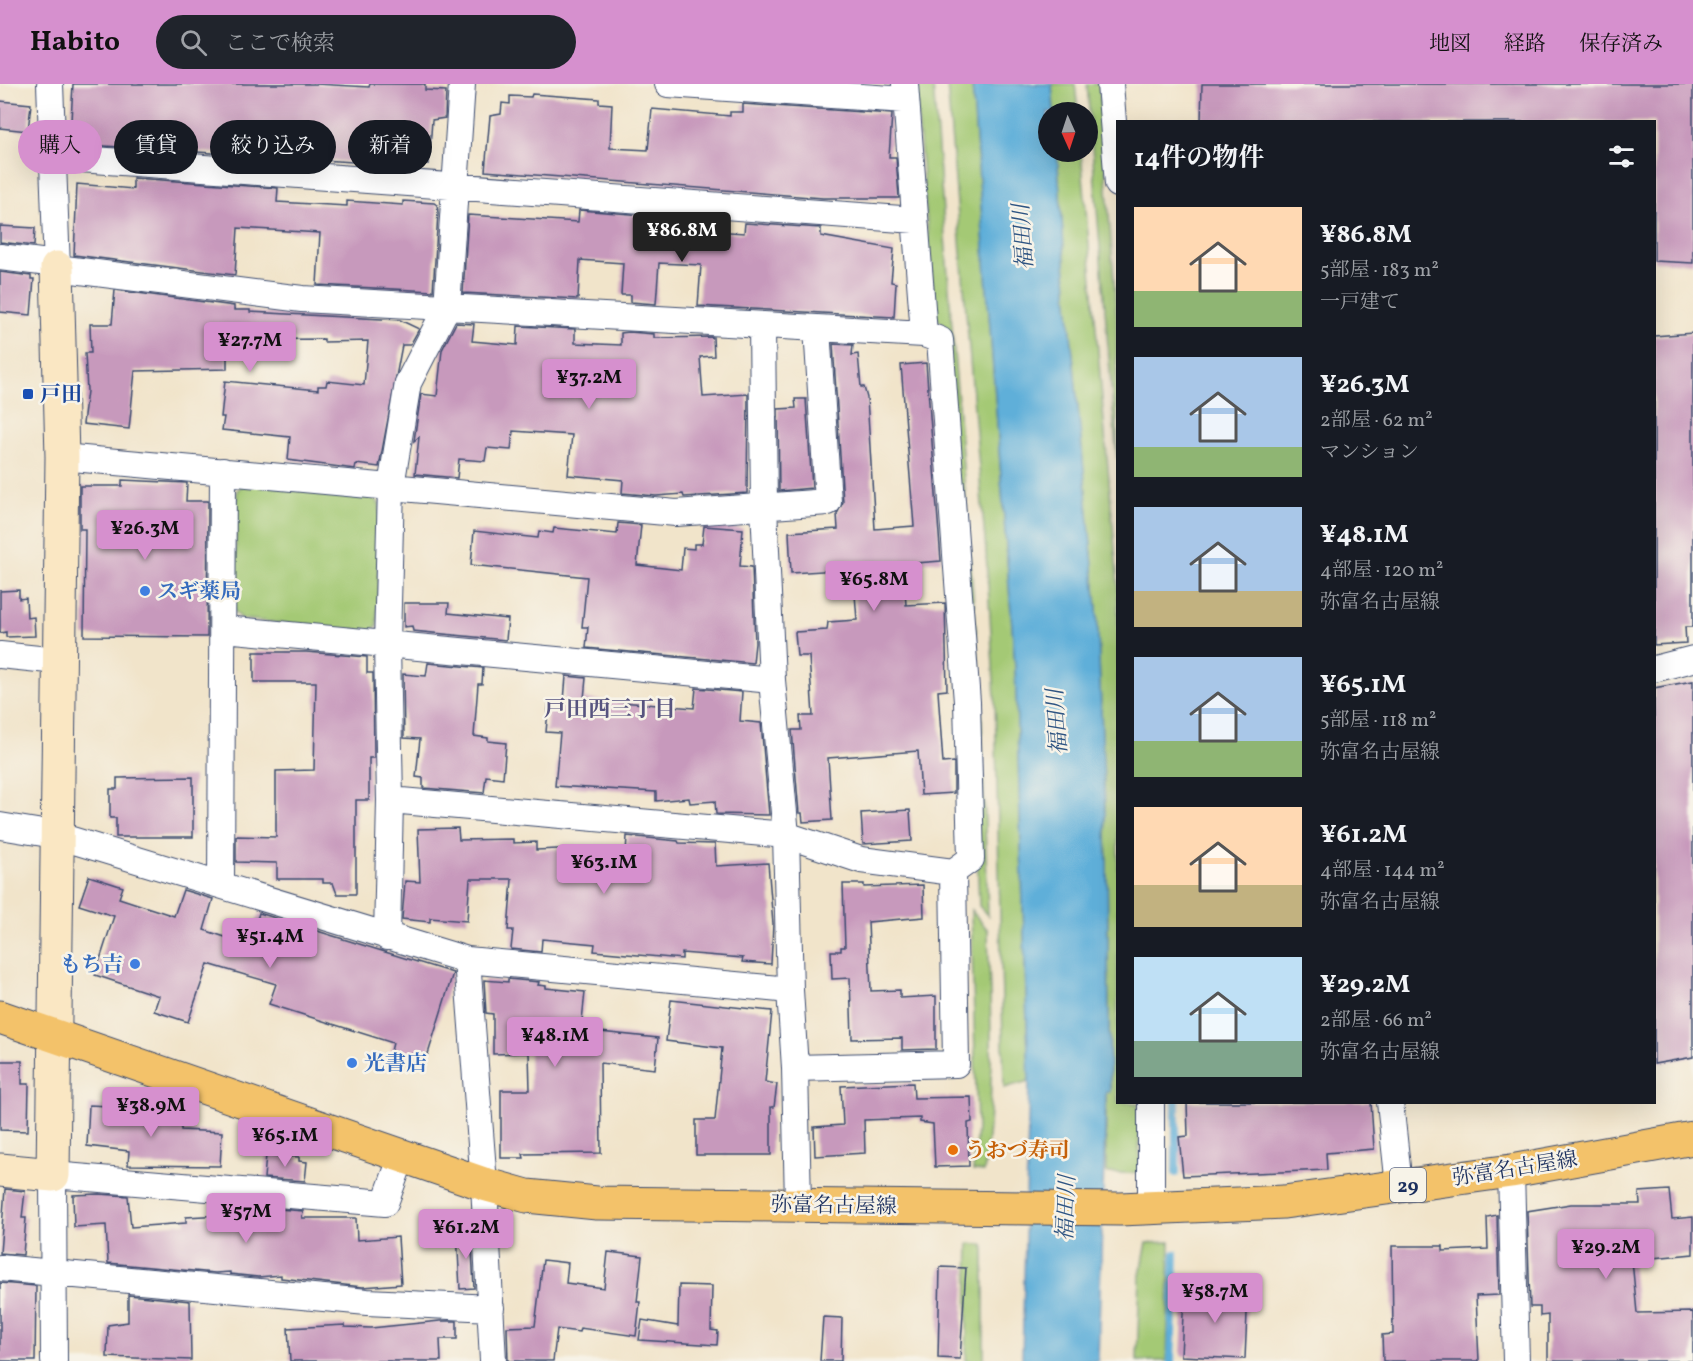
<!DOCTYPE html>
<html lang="ja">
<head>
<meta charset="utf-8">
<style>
  body { margin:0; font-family:Vollkorn,"Noto Serif JP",serif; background:#20242c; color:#f1f3f6; height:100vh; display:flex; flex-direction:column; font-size:22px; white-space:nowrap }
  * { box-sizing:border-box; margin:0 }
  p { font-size:20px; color:#9ea1a6 }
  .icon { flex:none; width:33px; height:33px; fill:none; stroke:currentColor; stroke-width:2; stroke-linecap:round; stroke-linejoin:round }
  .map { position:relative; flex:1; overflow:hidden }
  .drawer { position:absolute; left:1116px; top:36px; width:540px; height:984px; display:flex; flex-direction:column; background:#171b24; border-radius:0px; box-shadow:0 6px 24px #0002 }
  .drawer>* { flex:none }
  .hud { position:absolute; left:18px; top:36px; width:570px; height:54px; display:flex; gap:12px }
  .needle { width:39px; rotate:177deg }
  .tools { position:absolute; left:1038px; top:18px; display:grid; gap:12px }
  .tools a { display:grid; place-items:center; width:60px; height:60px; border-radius:50%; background:#171b24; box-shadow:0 6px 24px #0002; font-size:30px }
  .price { position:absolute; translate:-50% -51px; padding:0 14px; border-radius:6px; background:#d690ce; color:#111; font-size:20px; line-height:39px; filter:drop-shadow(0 2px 3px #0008) }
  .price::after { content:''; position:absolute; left:50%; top:36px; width:18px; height:14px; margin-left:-9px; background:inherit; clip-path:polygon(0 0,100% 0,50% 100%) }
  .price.selected { background:#222; color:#fff }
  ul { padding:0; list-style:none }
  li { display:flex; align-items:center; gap:18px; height:150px; padding:0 18px }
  li span { display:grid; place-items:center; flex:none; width:168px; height:120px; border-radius:0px; color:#555 }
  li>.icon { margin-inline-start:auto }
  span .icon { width:72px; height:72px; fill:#fffc; stroke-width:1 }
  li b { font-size:26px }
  h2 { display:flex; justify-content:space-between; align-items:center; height:72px; padding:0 18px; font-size:26px }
  .pill { padding:0 21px; border-radius:27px; background:#171b24; box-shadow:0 6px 24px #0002; font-size:21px; line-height:54px }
  .pill.selected { background:#d690ce; color:#111 }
  header { display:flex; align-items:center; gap:36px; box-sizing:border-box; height:84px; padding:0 30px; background:#d690ce; color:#111 }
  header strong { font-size:28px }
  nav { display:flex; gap:33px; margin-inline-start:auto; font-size:21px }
  .search { width:420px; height:54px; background:#20242c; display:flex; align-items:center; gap:15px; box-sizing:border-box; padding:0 21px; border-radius:33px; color:#9ea1a6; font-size:22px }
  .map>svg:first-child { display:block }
  .green { fill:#a4c974; stroke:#607c69; stroke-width:1.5 }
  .water { fill:#5eafd9; stroke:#3c6f9c; stroke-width:1.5 }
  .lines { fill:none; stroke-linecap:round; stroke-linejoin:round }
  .stream { stroke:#5eafd9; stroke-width:8 }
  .building { fill:#c799bc }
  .street-casing { stroke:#3b4a6e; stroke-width:28 }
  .secondary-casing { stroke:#3b4a6e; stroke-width:35 }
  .primary-casing { stroke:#3b4a6e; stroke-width:35 }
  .street { stroke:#fff; stroke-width:26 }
  .secondary { stroke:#fae7c3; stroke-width:33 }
  .primary { stroke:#f3c26a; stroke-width:33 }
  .transit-dot { fill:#1a4fb4; stroke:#f7f3e8; stroke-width:2 }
  .shop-dot { fill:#3f7fe0; stroke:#f7f3e8; stroke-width:2 }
  .food-dot { fill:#e8710a; stroke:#f7f3e8; stroke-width:2 }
  .labels { text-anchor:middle; stroke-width:5; stroke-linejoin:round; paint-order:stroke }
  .shield { fill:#f7f3e8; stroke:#5d6a87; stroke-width:1.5 }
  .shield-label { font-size:20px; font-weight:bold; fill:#1b2f5e }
  .transit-label { font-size:21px; font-weight:bold; fill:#164399; stroke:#f7f3e8; text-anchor:start }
  .shop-label { font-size:21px; font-weight:bold; fill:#366cbe; stroke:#f7f3e8; text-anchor:start }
  .food-label { font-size:21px; font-weight:bold; fill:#c56008; stroke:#f7f3e8; text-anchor:start }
  .street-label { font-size:21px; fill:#1b2f5e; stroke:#f7f3e8 }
  .water-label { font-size:22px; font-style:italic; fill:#2f5583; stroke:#f7f3e8 }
  .neighbourhood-label { font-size:22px; font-weight:bold; fill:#57547f; stroke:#f7f3e8 }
</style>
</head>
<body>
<header>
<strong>Habito</strong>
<div class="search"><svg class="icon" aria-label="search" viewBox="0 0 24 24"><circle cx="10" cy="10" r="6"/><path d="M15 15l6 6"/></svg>ここで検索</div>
<nav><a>地図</a><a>経路</a><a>保存済み</a></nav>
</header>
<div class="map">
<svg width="1693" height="1277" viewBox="0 0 1693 1277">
  <rect width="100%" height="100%" fill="#f7f3e8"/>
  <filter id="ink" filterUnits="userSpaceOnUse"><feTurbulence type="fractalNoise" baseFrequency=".0167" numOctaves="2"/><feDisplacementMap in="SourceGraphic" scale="12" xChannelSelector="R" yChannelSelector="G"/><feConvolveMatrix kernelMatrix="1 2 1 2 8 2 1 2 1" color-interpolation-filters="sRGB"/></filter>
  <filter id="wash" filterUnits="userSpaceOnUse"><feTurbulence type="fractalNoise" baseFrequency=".008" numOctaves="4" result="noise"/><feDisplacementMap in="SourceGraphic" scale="24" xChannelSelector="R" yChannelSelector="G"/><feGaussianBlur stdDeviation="1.35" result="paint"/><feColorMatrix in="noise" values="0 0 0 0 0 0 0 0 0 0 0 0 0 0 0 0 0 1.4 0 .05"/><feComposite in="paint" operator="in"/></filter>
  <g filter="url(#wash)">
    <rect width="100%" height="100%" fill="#f1e4ca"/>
    <path class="green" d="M 915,0 L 933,0 L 981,612 L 988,832 L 979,822 L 972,620 L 946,244 L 935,233 Z
      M 947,0 L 972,0 L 1015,583 L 1029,997 L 1004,1004 L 995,614 L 986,468 Z
      M 1052,0 L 1075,0 L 1078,28 L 1054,28 Z
      M 1087,0 L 1099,0 L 1117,235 L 1117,375 Z
      M 1057,68 L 1081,68 L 1118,501 L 1118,1018 L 1138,1019 L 1140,1089 L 1106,1089 L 1106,1008 L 1110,1007 L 1107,777 L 1097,524 L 1068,219 Z
      M 245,399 L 372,410 L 380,421 L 377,542 L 367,549 L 242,535 L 234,527 L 237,406 Z
      M 971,826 L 988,846 C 990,926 996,1007 984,1088 L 973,1087 L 977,1044 Z
      M 1170,1158 L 1167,1277 L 1137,1277 L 1140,1191 L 1147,1159 Z
      M 969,1159 L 984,1161 L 984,1277 L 966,1277 Z"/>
    <path class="water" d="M 972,0 L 1052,0 L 1054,28 L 1048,28 L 1048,68 L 1057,68 L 1068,219 L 1097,524 L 1107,777 L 1110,1008 L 1106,1008 L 1098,1277 L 1022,1277 L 1029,997 L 1015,583 Z"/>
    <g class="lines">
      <path class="stream" d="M 1176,1018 L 1176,1089
        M 1171,1277 L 1175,1170"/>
    </g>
    <g id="blocks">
      <path class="building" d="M 73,0 L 316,0 L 369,3 L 370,0 L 425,0 L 425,6 L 446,7 L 445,34 L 432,36 L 429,80 L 416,79 L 416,82 L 89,61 L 90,57 L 70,56 Z
        M 1202,0 L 1693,0 L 1693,179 L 1654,177 L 1654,38 L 1201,38 Z
        M 532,10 L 599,15 L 599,19 L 612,20 L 610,64 L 648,66 L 652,25 L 730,32 L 730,28 L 743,28 L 743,20 L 892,30 L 889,73 L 896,73 L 899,114 L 823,114 L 485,87 L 490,32 L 501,30 L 502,19 L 510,20 L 510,12 L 531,13 Z
        M 0,17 L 31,20 L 28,47 L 0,44 Z
        M 133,94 L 278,104 L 277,118 L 347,122 L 347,117 L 403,121 L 403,117 L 434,119 L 437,121 L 438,129 L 433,207 L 317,201 L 320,149 L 238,144 L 235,191 L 74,171 L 77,100 L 133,105 Z
        M 579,126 L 656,132 L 655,143 L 744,149 L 745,139 L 821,144 L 821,152 L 894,165 L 891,198 L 896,199 L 894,233 L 698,222 L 701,181 L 659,179 L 656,220 L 631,218 L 631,211 L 621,211 L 623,179 L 580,176 L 578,215 L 463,209 L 468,131 L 578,138 Z
        M 0,142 L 35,144 L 34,162 L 0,158 Z
        M 0,188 L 31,192 L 31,195 L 34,195 L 31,231 L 0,228 Z
        M 115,206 L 234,222 L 234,226 L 250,226 L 250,228 L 400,236 L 419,245 L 410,261 L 402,261 L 379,383 L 356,380 L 355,385 L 288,376 L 290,353 L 222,346 L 224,333 L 221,333 L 225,297 L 318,306 L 318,302 L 326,302 L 327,297 L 364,301 L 368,257 L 324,258 L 324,255 L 227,256 L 227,285 L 135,287 L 129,345 L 83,340 L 87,307 L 85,269 L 91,269 L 90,240 L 112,240 Z
        M 456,239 L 474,240 L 472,257 L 517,261 L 518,242 L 575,245 L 575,259 L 621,261 L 621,249 L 629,248 L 654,250 L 654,254 L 713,253 L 714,272 L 700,273 L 703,313 L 748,310 L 747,409 L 684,413 L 683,410 L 656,412 L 622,409 L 623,396 L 568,391 L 572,351 L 513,347 L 511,366 L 487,364 L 485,377 L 459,375 L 457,394 L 415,390 L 419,353 L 414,357 L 421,310 L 437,312 L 442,266 Z
        M 1693,249 L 1693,543 L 1685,543 L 1686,559 L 1654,561 L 1654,252 Z
        M 833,260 L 853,261 L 852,271 L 858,270 L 861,303 L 864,303 L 867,314 L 875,445 L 914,442 L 901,281 L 926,279 L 941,477 L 903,480 L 906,521 L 945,519 L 947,606 L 938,607 L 943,679 L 954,678 L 954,709 L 921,711 L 918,667 L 828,674 L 832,736 L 803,738 L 802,729 L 799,729 L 792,646 L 801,646 L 800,632 L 813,632 L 809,572 L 797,572 L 795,548 L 827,546 L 828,538 L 857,536 L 853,485 L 791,489 L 789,448 L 838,445 L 837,430 L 843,418 Z
        M 795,315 L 806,315 L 812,404 L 779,407 L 778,325 L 796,324 Z
        M 122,396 L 187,399 L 186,417 L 208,417 L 207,553 L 84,552 L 85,445 L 80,445 L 80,402 L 122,402 Z
        M 618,439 L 641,441 L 637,481 L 681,486 L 683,464 L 694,465 L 694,460 L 702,460 L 704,442 L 743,445 L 740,482 L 752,483 L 755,559 L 753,579 L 586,564 L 588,543 L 582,543 L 587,493 L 471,481 L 474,447 L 538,454 L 539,447 L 553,449 L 554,444 L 617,450 Z
        M 19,506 L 19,515 L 26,514 L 27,534 L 34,533 L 35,552 L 6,553 L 6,548 L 0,549 L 0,507 Z
        M 404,519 L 449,519 L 448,529 L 508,535 L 506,556 L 413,547 L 412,542 L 404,543 Z
        M 254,568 L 306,568 L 367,573 L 367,589 L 373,589 L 374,674 L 369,674 L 369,716 L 356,716 L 356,810 L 337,810 L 333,799 L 323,799 L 323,795 L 277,795 L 277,779 L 236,778 L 236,752 L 276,753 L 276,687 L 314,686 L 316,598 L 254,598 Z
        M 428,579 L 483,584 L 482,600 L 478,600 L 474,652 L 488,654 L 488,657 L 506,659 L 503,694 L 486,692 L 484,709 L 423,704 L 423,694 L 416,693 L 420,655 L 404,654 L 403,590 L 426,592 Z
        M 566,592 L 586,594 L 584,615 L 694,624 L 696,604 L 742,608 L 740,637 L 761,639 L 769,731 L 716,730 L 715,717 L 690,719 L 689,714 L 656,717 L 656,708 L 555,702 L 560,649 L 546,648 L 549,616 L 564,617 Z
        M 1693,597 L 1693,973 L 1654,980 L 1654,604 Z
        M 193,693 L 193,753 L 116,753 L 116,734 L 110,734 L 110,705 L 117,705 L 117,694 Z
        M 910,726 L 912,757 L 863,760 L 861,729 Z
        M 458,744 L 459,756 L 513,755 L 513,759 L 536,758 L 536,766 L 580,764 L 626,769 L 627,752 L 678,757 L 679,759 L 715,760 L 716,782 L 768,779 L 773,840 L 771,880 L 742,878 L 743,874 L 682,869 L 682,875 L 594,867 L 595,860 L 542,855 L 541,868 L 511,865 L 513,846 L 508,846 L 512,795 L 470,795 L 467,837 L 430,834 L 430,838 L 402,835 L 405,797 L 420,798 L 418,745 Z
        M 89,792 L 123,803 L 119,814 L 174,832 L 183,806 L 213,815 L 204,846 L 249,861 L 259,829 L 453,889 L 428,970 L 390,971 L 393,959 L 269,920 L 276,900 L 208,880 L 188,938 L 154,927 L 159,912 L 95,891 L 114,832 L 79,821 Z
        M 843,800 L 864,800 L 864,803 L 923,801 L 924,833 L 868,838 L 871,907 L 900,906 L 900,914 L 936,912 L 936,965 L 902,966 L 902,954 L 852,955 L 850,894 L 832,895 L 831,867 L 841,867 L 841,863 L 845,863 Z
        M 508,895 L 539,898 L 538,901 L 546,902 L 546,904 L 585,908 L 581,946 L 658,954 L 655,985 L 600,979 L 601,1069 L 523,1070 L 524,1074 L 501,1074 L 501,1006 L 530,1006 L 529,969 L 493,970 L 493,930 L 486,929 L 484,896 L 508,898 Z
        M 671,916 L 772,927 L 765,998 L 777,1000 L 774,1023 L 771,1023 L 771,1071 L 696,1071 L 696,1036 L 715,1036 L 722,964 L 666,957 Z
        M 0,977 L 22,977 L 22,1000 L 29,1000 L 28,1047 L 0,1046 Z
        M 913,999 L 914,1014 L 971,1013 L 972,1038 L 968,1039 L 969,1082 L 935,1083 L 933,1040 L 920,1038 L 920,1034 L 864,1036 L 865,1069 L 815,1072 L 814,1043 L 843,1041 L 841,1002 Z
        M 1187,1018 L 1371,1018 L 1374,1065 L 1326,1069 L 1327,1086 L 1183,1092 L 1179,1053 L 1188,1052 Z
        M 89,1021 L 150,1024 L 150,1035 L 181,1037 L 181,1046 L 222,1048 L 220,1082 L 128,1081 L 129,1067 L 87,1062 Z
        M 266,1071 L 299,1073 L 299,1077 L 307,1078 L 305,1097 L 264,1094 Z
        M 5,1105 L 25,1107 L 22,1134 L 26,1134 L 23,1171 L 0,1169 Z
        M 1669,1106 L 1672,1135 L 1693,1133 L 1693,1170 L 1632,1176 L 1637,1229 L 1693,1228 L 1693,1277 L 1548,1277 L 1548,1231 L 1540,1232 L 1540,1223 L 1530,1223 L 1527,1127 L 1571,1120 L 1640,1120 L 1639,1108 Z
        M 99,1110 L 128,1112 L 131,1143 L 186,1139 L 186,1133 L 240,1130 L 239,1124 L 254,1123 L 303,1127 L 302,1134 L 356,1134 L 357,1156 L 398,1153 L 401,1200 L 363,1203 L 281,1194 L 281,1191 L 258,1193 L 230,1190 L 230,1188 L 215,1189 L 108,1179 L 106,1141 L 74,1143 L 73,1111 Z
        M 1497,1131 L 1499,1211 L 1476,1212 L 1479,1277 L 1383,1277 L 1382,1251 L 1393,1250 L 1392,1162 L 1443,1162 L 1443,1167 L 1488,1165 L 1487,1133 Z
        M 471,1147 L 474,1204 L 460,1205 L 457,1148 Z
        M 608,1168 L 642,1172 L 637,1218 L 640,1218 L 636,1252 L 580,1244 L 579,1248 L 557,1245 L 553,1277 L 508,1277 L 507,1243 L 535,1242 L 543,1176 L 568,1179 L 566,1199 L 604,1204 Z
        M 940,1183 L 966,1184 L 960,1275 L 938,1274 Z
        M 0,1199 L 36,1202 L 35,1277 L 0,1277 Z
        M 679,1201 L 712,1202 L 711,1246 L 718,1247 L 717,1261 L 639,1256 L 642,1236 L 678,1242 Z
        M 1198,1204 L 1248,1206 L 1245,1275 L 1181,1272 L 1184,1210 L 1198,1211 Z
        M 128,1211 L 190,1217 L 191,1276 L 107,1273 L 108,1241 L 128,1238 Z
        M 823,1233 L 842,1234 L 841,1277 L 820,1277 Z
        M 440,1237 L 457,1237 L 457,1255 L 440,1255 L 441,1277 L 290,1277 L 288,1244 L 345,1241 L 345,1243 L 371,1244 Z"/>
    </g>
  </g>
  <g filter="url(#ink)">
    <use href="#blocks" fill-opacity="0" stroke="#3b4a6e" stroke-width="1.5"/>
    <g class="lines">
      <g class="street-casing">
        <path id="street" d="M 50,0 L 57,184 L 302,215 L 924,250 L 940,256 L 967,618 L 971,775 L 953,788 L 861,776 L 786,751 L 390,716
          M 668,0 L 906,16
          M 905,0 L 924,250
          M 1110,0 L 1118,100
          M 53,73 L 915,136
          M 0,173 L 57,180
          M 762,241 L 764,423 L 772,596 L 786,751 L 790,906 L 795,984 L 798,1120
          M 62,373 L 676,429 L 828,418 L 817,244
          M 224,545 L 772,596
          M 0,571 L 58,577
          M 1654,585 L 1693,575
          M 0,742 L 55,751 L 467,876 L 790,906
          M 221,801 L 223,387
          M 387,853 L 390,716 L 387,560 L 391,402 L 408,299 L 447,223 L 462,0
          M 467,876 L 484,1100 L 493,1277
          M 795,984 L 956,980 L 953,788
          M 1151,1018 L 1151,1124
          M 1390,1018 L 1399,1102
          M 1511,1087 L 1516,1277
          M 0,1184 L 367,1218 L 491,1224
          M 54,1277 L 53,1091 L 385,1119 L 402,1072"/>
      </g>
      <g class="secondary-casing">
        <path id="secondary" d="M 0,1086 L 53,1091 L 62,373 L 57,184"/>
      </g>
      <g class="primary-casing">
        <path id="primary" d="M 0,933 L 484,1100 L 527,1112 L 597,1119 L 1120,1125 L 1284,1118 L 1511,1087 L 1693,1054"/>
      </g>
      <use href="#street" class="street"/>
      <use href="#secondary" class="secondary"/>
      <use href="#primary" class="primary"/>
    </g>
  </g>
  <rect class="transit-dot" x="22" y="304" width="12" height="12" rx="3"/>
  <g class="shop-dot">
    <circle cx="145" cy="507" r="6"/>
    <circle cx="135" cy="880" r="6"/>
    <circle cx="352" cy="979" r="6"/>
  </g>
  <circle class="food-dot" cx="953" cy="1066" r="6"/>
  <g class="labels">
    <rect class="shield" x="1390" y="1084" width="36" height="34" rx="4.5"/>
    <g class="shield-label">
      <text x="1408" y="1108">29</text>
    </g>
    <g class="transit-label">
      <text x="40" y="317">戸田</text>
    </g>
    <g class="shop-label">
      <text x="157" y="514">スギ薬局</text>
      <text x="123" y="887" text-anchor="end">もち吉</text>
      <text x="364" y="986">光書店</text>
    </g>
    <g class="food-label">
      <text x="965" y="1073">うおづ寿司</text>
    </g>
    <g class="street-label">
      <text transform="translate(1515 1084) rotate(-9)" y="7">弥富名古屋線</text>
      <text transform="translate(834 1121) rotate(1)" y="7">弥富名古屋線</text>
    </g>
    <g class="water-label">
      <text transform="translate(1022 153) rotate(-94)" y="8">福田川</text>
      <text transform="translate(1056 638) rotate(-94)" y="8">福田川</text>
      <text transform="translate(1065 1124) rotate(-88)" y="8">福田川</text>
    </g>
    <g class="neighbourhood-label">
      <text x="610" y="632">戸田西三丁目</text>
    </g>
  </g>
</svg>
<div class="tools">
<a><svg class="needle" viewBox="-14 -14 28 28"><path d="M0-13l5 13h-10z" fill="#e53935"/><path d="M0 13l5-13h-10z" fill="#9ea1a6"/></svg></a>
</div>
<b class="price selected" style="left:682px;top:179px">¥86.8M</b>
<b class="price" style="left:250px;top:289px">¥27.7M</b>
<b class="price" style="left:589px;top:326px">¥37.2M</b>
<b class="price" style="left:145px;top:477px">¥26.3M</b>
<b class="price" style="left:874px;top:528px">¥65.8M</b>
<b class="price" style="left:604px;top:811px">¥63.1M</b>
<b class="price" style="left:270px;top:885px">¥51.4M</b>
<b class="price" style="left:555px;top:984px">¥48.1M</b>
<b class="price" style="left:151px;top:1054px">¥38.9M</b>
<b class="price" style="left:285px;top:1084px">¥65.1M</b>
<b class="price" style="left:246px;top:1160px">¥57M</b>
<b class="price" style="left:466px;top:1176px">¥61.2M</b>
<b class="price" style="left:1606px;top:1196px">¥29.2M</b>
<b class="price" style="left:1215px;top:1240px">¥58.7M</b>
<div class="hud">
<a class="pill selected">購入</a>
<a class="pill">賃貸</a>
<a class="pill">絞り込み</a>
<a class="pill">新着</a>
</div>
<section class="drawer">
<h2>14件の物件<svg class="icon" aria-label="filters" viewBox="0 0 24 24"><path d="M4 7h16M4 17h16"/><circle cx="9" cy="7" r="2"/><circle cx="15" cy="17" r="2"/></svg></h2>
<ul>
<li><span style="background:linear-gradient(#ffd9b3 70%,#8fb573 0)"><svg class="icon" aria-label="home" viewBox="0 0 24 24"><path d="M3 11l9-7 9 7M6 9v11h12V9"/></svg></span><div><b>¥86.8M</b><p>5部屋 · 183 m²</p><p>一戸建て</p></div></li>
<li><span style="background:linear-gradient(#a9c7e8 75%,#8fb573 0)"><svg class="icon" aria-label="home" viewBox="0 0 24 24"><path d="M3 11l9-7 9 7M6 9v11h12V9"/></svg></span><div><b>¥26.3M</b><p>2部屋 · 62 m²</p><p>マンション</p></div></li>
<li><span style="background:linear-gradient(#a9c7e8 70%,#c2b280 0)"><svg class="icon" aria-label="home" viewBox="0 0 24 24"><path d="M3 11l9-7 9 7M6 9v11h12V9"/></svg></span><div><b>¥48.1M</b><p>4部屋 · 120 m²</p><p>弥富名古屋線</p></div></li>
<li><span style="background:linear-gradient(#a9c7e8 70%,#8fb573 0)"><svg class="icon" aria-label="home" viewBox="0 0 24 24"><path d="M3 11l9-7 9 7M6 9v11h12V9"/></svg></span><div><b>¥65.1M</b><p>5部屋 · 118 m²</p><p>弥富名古屋線</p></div></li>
<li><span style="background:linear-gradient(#ffd9b3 65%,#c2b280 0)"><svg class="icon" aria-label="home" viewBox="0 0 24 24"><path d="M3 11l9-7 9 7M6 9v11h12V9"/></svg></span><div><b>¥61.2M</b><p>4部屋 · 144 m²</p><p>弥富名古屋線</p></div></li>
<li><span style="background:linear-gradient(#bfe0f5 70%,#7fa58c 0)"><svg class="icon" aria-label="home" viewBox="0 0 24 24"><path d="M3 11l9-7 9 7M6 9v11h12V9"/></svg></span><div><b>¥29.2M</b><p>2部屋 · 66 m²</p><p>弥富名古屋線</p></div></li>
</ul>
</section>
</div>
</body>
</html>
